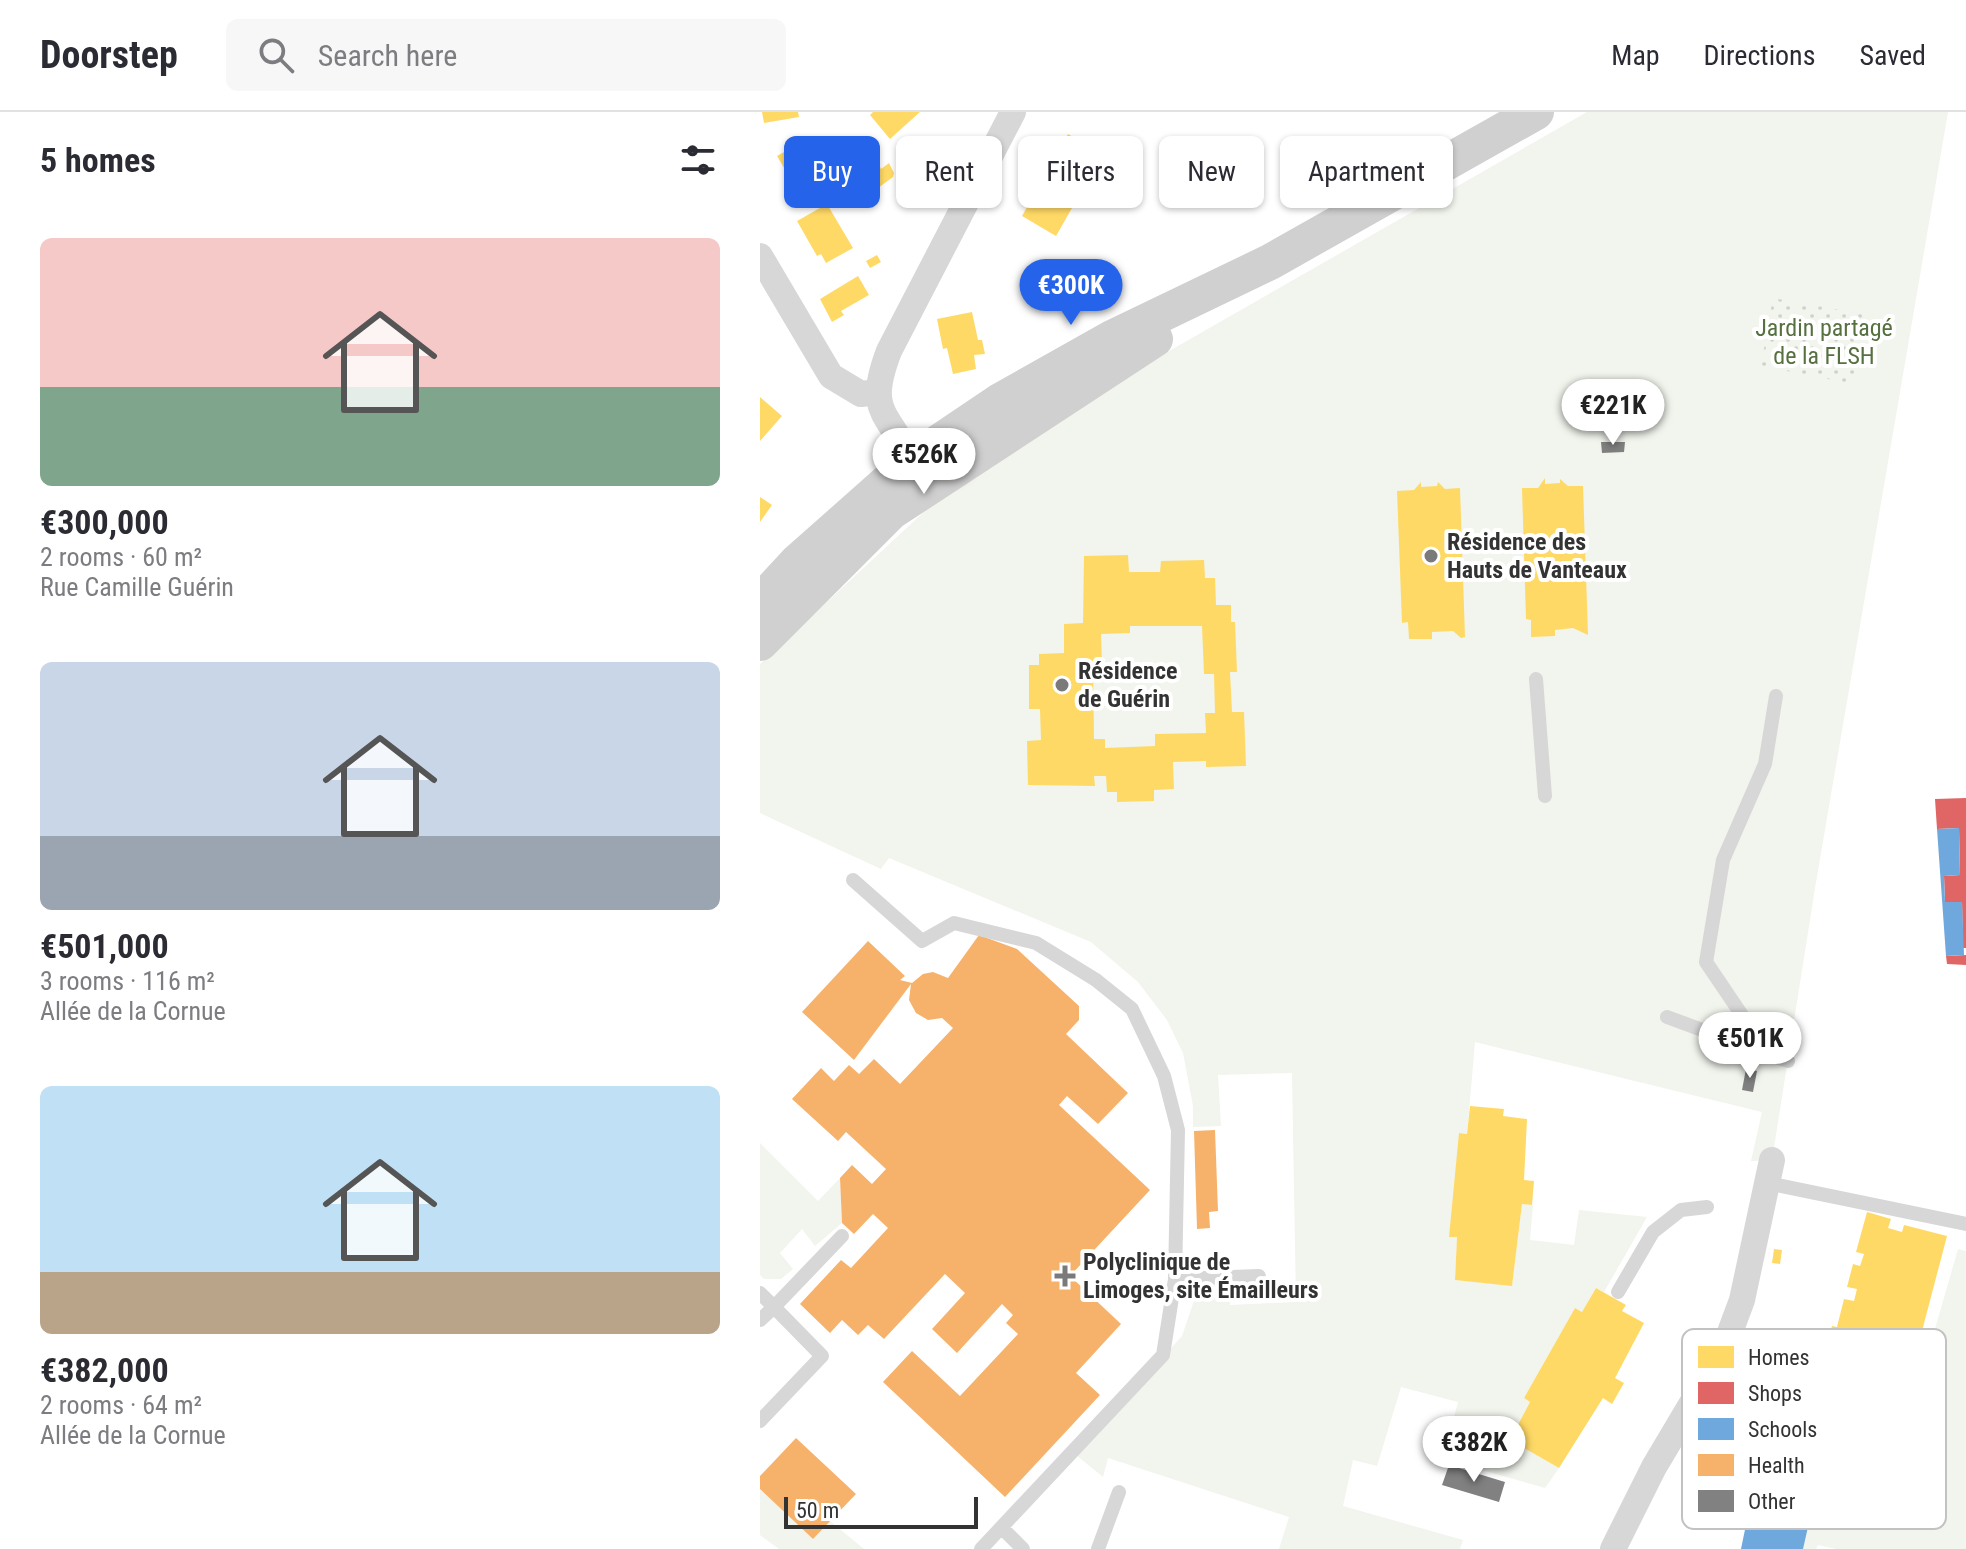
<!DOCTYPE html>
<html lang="en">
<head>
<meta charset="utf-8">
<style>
  body { margin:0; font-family:"Roboto Condensed",sans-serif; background:#f7f7f7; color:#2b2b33; height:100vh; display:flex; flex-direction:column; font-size:30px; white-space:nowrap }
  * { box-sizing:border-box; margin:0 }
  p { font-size:26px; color:#7c7c81 }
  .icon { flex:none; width:44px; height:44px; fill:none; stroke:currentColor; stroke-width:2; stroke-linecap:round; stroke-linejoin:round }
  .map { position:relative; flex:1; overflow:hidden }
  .side { display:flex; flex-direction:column; background:#fff; width:760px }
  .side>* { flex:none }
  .top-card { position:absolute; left:24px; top:24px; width:760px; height:72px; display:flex; gap:16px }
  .scale { position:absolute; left:24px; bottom:20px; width:194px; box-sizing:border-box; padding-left:8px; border:4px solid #333; border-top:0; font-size:22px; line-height:28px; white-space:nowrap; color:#333; -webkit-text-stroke:6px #fff; paint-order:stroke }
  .price { position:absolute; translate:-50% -68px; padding:0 18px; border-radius:28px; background:#fff; color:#222; font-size:26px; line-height:52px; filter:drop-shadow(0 2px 4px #0008) }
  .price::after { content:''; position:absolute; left:50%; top:48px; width:24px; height:18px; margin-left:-12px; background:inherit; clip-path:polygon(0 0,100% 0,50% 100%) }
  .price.on { background:#2563eb; color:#fff }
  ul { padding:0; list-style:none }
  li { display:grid; align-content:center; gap:16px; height:424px; padding:0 40px }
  li span { display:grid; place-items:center; height:248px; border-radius:12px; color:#555 }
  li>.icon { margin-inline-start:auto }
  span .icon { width:144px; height:144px; fill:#fffc; stroke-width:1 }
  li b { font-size:34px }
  h2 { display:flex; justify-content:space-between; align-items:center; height:96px; padding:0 40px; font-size:34px }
  .pill { padding:0 28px; border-radius:12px; background:#fff; box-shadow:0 2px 6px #0004; font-size:28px; line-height:72px }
  .pill.on { background:#2563eb; color:#fff }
  header { display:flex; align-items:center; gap:48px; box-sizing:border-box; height:112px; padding:0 40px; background:#fff; border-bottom:2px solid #e1e1e2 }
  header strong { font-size:38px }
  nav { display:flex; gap:44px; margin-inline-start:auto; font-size:28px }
  .search { width:560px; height:72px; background:#f7f7f7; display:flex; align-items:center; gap:20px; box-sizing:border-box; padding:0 28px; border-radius:12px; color:#7c7c81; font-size:30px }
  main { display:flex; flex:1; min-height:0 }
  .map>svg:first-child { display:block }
  .green { fill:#f1f5ed }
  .garden { fill:url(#garden-dots) }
  .homes { fill:#ffd966; fill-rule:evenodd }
  .shops { fill:#e06666 }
  .schools { fill:#6fa8dc }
  .health { fill:#f6b26b }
  .building { fill:#818181 }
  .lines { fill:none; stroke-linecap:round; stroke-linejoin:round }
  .service { stroke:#d7d7d7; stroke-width:14 }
  .minor { stroke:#d7d7d7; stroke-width:26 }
  .secondary { stroke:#d0d0d0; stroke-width:36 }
  .poi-dot { fill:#7a7a7a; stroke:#fff; stroke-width:3 }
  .labels { text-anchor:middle; stroke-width:8; stroke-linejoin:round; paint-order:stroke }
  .park-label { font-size:24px; fill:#56703f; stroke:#fff }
  .poi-label { font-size:24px; font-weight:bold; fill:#333; stroke:#fff; text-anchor:start }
  .key { fill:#fff; stroke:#c2c2c2; stroke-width:2 }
  .key-label { font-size:22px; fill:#333 }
</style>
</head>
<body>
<header>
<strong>Doorstep</strong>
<div class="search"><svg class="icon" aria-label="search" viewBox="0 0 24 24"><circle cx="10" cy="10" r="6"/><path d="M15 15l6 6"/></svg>Search here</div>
<nav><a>Map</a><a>Directions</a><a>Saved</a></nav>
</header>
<main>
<section class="side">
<h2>5 homes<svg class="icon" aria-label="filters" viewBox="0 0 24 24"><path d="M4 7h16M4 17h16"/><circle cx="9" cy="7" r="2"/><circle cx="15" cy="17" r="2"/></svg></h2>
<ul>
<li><span style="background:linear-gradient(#f6c9c9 60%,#7fa58c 0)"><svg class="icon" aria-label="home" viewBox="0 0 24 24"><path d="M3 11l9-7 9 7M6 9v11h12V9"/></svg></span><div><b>€300,000</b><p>2 rooms · 60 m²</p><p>Rue Camille Guérin</p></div></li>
<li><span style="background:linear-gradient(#c9d6e8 70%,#9aa5b1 0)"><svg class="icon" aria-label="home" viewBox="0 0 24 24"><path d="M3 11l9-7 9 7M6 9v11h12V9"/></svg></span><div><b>€501,000</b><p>3 rooms · 116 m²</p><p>Allée de la Cornue</p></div></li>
<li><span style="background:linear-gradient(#bfe0f5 75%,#b9a48a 0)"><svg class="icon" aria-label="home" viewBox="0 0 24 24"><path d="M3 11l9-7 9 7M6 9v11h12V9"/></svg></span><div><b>€382,000</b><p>2 rooms · 64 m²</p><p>Allée de la Cornue</p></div></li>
</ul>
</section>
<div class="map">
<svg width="1206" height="1437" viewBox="0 0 1206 1437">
  <defs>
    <pattern id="garden-dots" width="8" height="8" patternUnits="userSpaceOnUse" patternTransform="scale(2)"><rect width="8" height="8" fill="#f1f5ed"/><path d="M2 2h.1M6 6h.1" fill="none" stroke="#cfd2cc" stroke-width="1.8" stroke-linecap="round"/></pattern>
  </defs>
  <rect width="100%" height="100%" fill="#fff"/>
  <path class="green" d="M 827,0 L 1188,0 L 1055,776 L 1012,1048 L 991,1049 L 1002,1000 L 715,930 L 707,1022 L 700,1021 L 690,1125 L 697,1125 L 695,1168 L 752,1173 L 762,1092 L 773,1093 L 770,1128 L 814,1133 L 819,1098 L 887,1105 L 844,1180 L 836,1176 L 822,1200 L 815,1196 L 764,1286 L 770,1290 L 750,1328 L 799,1356 L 785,1376 L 683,1347 L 698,1290 L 641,1275 L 617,1354 L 593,1348 L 583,1394 L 703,1428 L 700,1437 L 519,1437 L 529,1405 L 348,1346 L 343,1365 L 316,1343 L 422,1224 L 439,1174 L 469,1172 L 470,1193 L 536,1190 L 532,961 L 458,963 L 461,1014 L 433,1015 L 433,994 L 423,941 L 407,908 L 378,870 L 331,830 L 129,746 L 121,757 L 0,701 L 0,552 L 166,398 L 313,294 Z
    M 0,1031 L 58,1089 L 80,1066 L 82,1111 L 55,1134 L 42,1117 L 20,1141 L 33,1157 L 21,1167 L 4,1167 L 0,1163 Z
    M 1198,1137 L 1206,1139 L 1206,1437 L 1076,1437 L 1058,1433 L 1056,1437 L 1043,1437 L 1047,1415 L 984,1401 L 991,1369 L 998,1370 L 1037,1294 L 1042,1297 L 1030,1343 L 1116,1366 L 1157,1386 L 1143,1363 L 1141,1335 Z
    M 0,1377 L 53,1427 L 70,1409 L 104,1437 L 19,1437 L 0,1423 Z"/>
  <path class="garden" d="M 1013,186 L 1104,202 L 1093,272 L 1001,254 Z"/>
  <path class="homes" d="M 2,0 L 38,0 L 39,5 L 4,11 Z
    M 113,0 L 160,0 L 130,27 L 110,3 Z
    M 308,22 L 343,42 L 296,124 L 262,104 Z
    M 50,25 L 76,71 L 50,86 L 36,63 L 30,66 L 17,44 Z
    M 129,51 L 134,61 L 133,65 L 118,76 L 107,61 L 119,53 L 121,57 Z
    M 67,92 L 93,136 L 66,151 L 61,142 L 57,144 L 37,109 Z
    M 117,143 L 121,150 L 110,156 L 106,149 Z
    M 98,164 L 109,183 L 81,199 L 84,203 L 72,210 L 60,187 Z
    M 212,200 L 218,228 L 222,228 L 225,242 L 214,243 L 216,257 L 193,262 L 187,236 L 183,237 L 177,207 Z
    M 0,285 L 22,304 L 0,329 Z
    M 785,366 L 785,372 L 800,371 L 800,367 L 808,374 L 823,374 L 828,523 L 813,516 L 795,518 L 795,524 L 771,525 L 771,508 L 766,507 L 762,376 L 778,376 Z
    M 661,370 L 661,375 L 677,374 L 678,370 L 685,377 L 700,376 L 705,525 L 701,526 L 693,519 L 672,520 L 672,527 L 649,527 L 648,510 L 642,511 L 637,379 L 654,378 Z
    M 0,385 L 12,393 L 0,410 Z
    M 368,443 L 369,460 L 400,460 L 401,449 L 444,448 L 445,466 L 455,466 L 456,493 L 471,493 L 471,510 L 475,510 L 477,560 L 470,560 L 472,600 L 484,600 L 486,654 L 446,655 L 446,649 L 413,650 L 414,677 L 394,678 L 394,689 L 357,690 L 357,680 L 347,680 L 346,664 L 334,664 L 335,674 L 268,673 L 267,629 L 281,628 L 280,597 L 269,597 L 269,553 L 279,553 L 279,542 L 304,541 L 304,512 L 323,511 L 324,444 ZM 370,514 L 442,514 L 444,562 L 454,562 L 455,601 L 445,601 L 446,621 L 395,622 L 395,634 L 345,636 L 345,627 L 334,627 L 333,551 L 342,551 L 341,522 L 370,521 Z
    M 710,994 L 744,997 L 743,1004 L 767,1007 L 764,1068 L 774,1069 L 772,1093 L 762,1092 L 752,1174 L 695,1168 L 697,1125 L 689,1125 L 699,1021 L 707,1022 Z
    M 1107,1100 L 1131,1107 L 1128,1116 L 1142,1120 L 1144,1113 L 1187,1124 L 1162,1219 L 1159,1218 L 1135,1309 L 1132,1308 L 1116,1366 L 1030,1343 L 1048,1274 L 1065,1279 L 1068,1268 L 1058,1265 L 1072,1214 L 1077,1215 L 1084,1187 L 1094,1189 L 1097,1177 L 1087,1175 L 1093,1152 L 1100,1154 L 1104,1142 L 1096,1140 Z
    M 1014,1137 L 1022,1138 L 1020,1152 L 1012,1151 Z
    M 836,1176 L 866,1193 L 862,1199 L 884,1211 L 855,1266 L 864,1271 L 852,1292 L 843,1286 L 799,1356 L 750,1328 L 770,1290 L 764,1286 L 815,1196 L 822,1200 Z"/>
  <path class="shops" d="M 1206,686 L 1206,836 L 1203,836 L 1202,790 L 1185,790 L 1184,764 L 1200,763 L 1199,716 L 1177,717 L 1175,687 Z
    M 1206,843 L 1206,853 L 1187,852 L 1186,844 Z"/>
  <path class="schools" d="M 1199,716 L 1200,763 L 1184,764 L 1185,790 L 1202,790 L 1204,843 L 1186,844 L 1177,717 Z
    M 988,1403 L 1048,1415 L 1043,1437 L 981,1437 Z"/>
  <path class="health" d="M 219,823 L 257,837 L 319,894 L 319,908 L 306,922 L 368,981 L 338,1012 L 307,984 L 299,993 L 390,1078 L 310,1164 L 361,1212 L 316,1261 L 340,1283 L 245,1385 L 123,1270 L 152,1239 L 200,1284 L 258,1222 L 246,1211 L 253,1203 L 242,1192 L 197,1241 L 172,1217 L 205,1181 L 185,1162 L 124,1227 L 108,1213 L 98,1223 L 82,1208 L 70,1221 L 40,1192 L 81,1148 L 91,1156 L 128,1116 L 113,1102 L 94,1122 L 82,1111 L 80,1066 L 92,1053 L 112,1072 L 126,1057 L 86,1020 L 78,1029 L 32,987 L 61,956 L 74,969 L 89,953 L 99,962 L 114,947 L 140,972 L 193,916 L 182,906 L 168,908 L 156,901 L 149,888 L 151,872 L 94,948 L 42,900 L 108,829 L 145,864 L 140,868 L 152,871 L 163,862 L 173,860 L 188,866 Z
    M 455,1018 L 458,1099 L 449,1100 L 450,1116 L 437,1117 L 434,1019 Z
    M 36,1326 L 96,1382 L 53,1427 L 0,1377 L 0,1364 Z"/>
  <path class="building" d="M 841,330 L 865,330 L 864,340 L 842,341 Z
    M 986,957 L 997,959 L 993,980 L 982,978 Z
    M 689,1353 L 745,1370 L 739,1390 L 682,1373 Z"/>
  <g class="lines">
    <path class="service" d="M 776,567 L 785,684
      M 1016,584 L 1005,652 L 963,748 L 946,850 L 994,921 L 999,939 L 1028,949
      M 93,768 L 162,829 L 194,811 L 276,831 L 336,868 L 372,897 L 404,964 L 418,1018 L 415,1167 L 499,1164
      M 907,905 L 999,939
      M 1007,1071 L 1206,1112
      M 858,1180 L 893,1120 L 921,1098 L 947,1095
      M 0,1181 L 14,1195 L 0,1208
      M 0,1309 L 62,1244 L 14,1195 L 82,1124
      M 242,1416 L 263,1437
      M 221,1437 L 403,1243 L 415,1167
      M 338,1437 L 359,1380"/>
    <path class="minor" d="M 0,144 L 71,264 L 101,282 L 117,280
      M 144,366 L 151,349 C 128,298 105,302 129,239 L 253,0
      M 853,1437 L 894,1355 L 963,1239 L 982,1188 L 1012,1048"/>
    <path class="secondary" d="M 0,490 L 37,450 L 151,349 L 240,289 L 352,226 L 510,150 L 776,0
      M 0,531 L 131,400 L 395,227"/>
  </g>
  <g class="poi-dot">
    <circle cx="671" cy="444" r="8"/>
    <circle cx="302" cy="573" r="8"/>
    <path d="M301 1152h8v8h8v8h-8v8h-8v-8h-8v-8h8z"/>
  </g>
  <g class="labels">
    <g class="park-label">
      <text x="1064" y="224">Jardin partagé<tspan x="1064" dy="28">de la FLSH</tspan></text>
    </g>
    <g class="poi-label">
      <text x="687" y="438">Résidence des<tspan x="687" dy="28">Hauts de Vanteaux</tspan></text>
      <text x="318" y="567">Résidence<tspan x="318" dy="28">de Guérin</tspan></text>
      <text x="323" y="1158">Polyclinique de<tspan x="323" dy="28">Limoges, site Émailleurs</tspan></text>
    </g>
  </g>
  <rect x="922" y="1217" width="264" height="200" rx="12" class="key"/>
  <rect x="938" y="1234" width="36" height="22" fill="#ffd966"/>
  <rect x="938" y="1270" width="36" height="22" fill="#e06666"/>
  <rect x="938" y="1306" width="36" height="22" fill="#6fa8dc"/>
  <rect x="938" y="1342" width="36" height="22" fill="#f6b26b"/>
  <rect x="938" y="1378" width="36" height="22" fill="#818181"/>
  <g class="key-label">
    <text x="988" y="1253">Homes</text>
    <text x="988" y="1289">Shops</text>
    <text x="988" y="1325">Schools</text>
    <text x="988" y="1361">Health</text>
    <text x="988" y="1397">Other</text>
  </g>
</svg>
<div class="scale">50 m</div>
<b class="price on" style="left:311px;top:215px">€300K</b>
<b class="price" style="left:853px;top:335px">€221K</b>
<b class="price" style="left:164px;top:384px">€526K</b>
<b class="price" style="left:990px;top:968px">€501K</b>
<b class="price" style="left:714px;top:1372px">€382K</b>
<div class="top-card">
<a class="pill on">Buy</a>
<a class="pill">Rent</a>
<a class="pill">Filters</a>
<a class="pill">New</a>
<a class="pill">Apartment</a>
</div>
</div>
</main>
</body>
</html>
